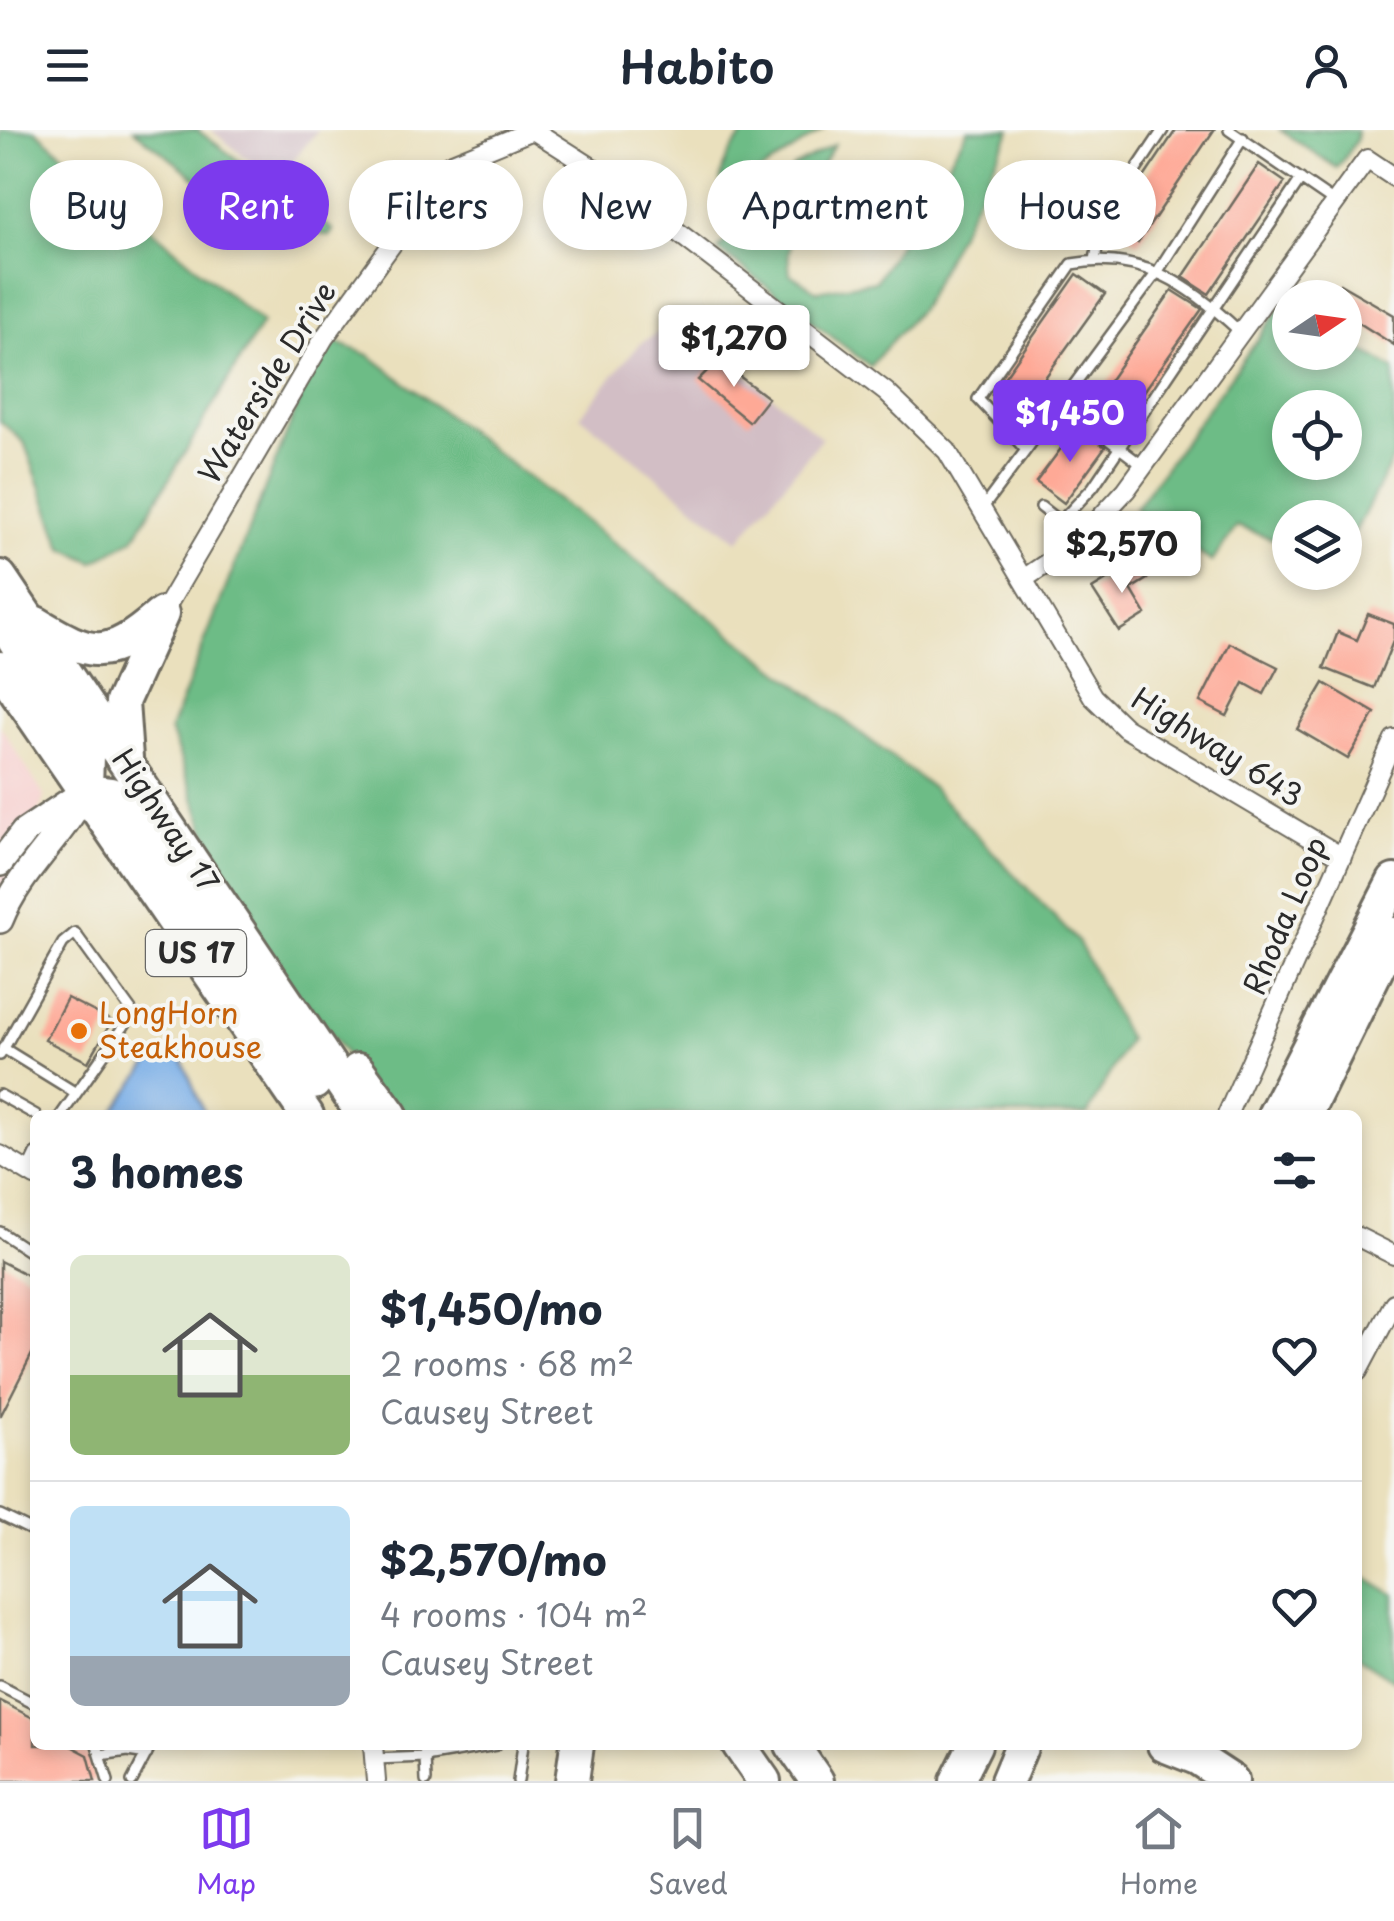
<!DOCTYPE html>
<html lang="en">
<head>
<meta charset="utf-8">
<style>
  body { margin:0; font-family:"Playpen Sans",sans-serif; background:#f6f6f7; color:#1f2937; height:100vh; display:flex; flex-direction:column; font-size:38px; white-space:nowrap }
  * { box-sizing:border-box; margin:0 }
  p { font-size:32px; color:#747a83 }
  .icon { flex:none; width:55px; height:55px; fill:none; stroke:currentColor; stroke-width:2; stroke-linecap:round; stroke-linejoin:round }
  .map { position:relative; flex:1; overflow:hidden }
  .drawer { position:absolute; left:30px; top:980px; width:1332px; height:640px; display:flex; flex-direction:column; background:#fff; border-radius:15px; box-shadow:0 5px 15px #0003 }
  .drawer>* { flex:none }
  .top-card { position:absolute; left:30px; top:30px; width:1335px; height:90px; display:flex; gap:20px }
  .needle { width:65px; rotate:77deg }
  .controls { position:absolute; left:1272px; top:150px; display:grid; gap:20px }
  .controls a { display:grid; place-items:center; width:90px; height:90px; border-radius:50%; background:#fff; box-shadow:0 5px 15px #0003; font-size:50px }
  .price { position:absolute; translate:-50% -85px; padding:0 22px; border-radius:10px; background:#fff; color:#222; font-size:32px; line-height:65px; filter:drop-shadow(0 2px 5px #0008) }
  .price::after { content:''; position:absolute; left:50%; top:60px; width:30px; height:22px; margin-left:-15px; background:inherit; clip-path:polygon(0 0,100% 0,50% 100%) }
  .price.on { background:#7c3aed; color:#fff }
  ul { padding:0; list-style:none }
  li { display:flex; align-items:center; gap:30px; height:250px; padding:0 40px }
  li+li { border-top:2px solid #e0e1e3 }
  li span { display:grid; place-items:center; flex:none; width:280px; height:200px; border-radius:15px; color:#555 }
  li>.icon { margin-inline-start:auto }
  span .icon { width:120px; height:120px; fill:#fffc; stroke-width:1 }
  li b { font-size:42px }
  h2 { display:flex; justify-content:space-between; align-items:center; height:120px; padding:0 40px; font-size:42px }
  .tag { padding:0 35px; border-radius:45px; background:#fff; box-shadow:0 5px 15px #0003; font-size:35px; line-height:90px }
  .tag.on { background:#7c3aed; color:#fff }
  header { display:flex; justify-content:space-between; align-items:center; height:130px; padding:0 40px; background:#fff; font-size:45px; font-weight:600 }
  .menu { display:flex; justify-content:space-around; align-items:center; height:140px; border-top:2px solid #e0e1e3; background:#fff; font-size:28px; color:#747a83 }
  .menu a { display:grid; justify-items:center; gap:5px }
  .menu .on { color:#7c3aed }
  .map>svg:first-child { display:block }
  .built { fill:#f7d0cf }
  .industrial { fill:#d2bec5 }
  .forest { fill:#6dbc86; stroke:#4c7458; stroke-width:2.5; fill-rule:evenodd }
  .water { fill:#79ade6; stroke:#526c88; stroke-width:2.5 }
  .building { fill:#fea996 }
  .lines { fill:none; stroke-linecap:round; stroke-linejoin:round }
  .lane-casing { stroke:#6e6a5e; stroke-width:14 }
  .street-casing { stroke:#6e6a5e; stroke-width:22 }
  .secondary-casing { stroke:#6e6a5e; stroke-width:30 }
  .highway-casing { stroke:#6e6a5e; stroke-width:38 }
  .lane { stroke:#fff; stroke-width:9 }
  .street { stroke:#fff; stroke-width:18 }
  .secondary { stroke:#fff; stroke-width:25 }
  .highway { stroke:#fff; stroke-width:32 }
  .food-dot { fill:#e8710a; stroke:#f6f6f2; stroke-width:4 }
  .labels { text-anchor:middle; stroke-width:8; stroke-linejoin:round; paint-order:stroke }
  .shield { fill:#f6f6f2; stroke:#686867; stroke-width:2.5 }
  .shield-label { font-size:28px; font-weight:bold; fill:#2b2b2b }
  .street-label { font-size:30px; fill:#2b2b2b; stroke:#f6f6f2 }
  .food-label { font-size:30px; fill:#c56008; stroke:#f6f6f2; text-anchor:start }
</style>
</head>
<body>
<header><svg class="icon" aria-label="menu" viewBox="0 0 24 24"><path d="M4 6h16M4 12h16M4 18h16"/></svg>Habito<svg class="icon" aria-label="person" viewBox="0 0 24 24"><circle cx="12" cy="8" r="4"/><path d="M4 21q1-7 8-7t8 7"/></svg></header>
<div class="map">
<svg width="1394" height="1651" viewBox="0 0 1394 1651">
  <rect width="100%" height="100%" fill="#f6f6f2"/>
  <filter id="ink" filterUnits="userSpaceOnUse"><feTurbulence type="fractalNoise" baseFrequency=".01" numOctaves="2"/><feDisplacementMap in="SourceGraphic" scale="20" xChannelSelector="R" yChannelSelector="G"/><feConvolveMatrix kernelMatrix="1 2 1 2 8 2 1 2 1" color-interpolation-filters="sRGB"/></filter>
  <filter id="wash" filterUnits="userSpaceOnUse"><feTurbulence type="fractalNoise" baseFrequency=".0048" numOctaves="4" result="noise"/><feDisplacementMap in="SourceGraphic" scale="40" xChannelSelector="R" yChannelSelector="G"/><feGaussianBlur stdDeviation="2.25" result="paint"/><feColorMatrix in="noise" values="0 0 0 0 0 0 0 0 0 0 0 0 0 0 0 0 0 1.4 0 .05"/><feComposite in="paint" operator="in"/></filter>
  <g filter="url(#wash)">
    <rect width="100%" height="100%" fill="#eae0bd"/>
    <path class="built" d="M 0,595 L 44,666 L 17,756 L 0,790 Z"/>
    <path class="industrial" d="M 211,0 L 318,0 L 276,52 Z
      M 681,189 L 822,308 L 738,411 L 580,286 L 639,214 Z"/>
    <path class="forest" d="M 0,0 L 35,0 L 262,193 L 134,408 L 94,432 L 63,418 L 24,312 L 0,291 Z
      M 134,0 L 197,0 L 333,100 L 329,106 L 242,84 Z
      M 748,0 L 823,0 L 721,68 C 717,39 729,21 748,0 Z
      M 968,0 L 1011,0 L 922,176 L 870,236 L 718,119 L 794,37 L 834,15 C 810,58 782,95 790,144 L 817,161 L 876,151 Z
      M 1280,0 L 1357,0 L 1356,11 L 1337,38 Z
      M 1283,174 L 1290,178 L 1290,222 L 1345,222 L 1345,210 L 1394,239 L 1394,327 L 1345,421 L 1345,388 L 1290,388 L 1290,415 L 1237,396 L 1212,432 L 1135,379 ZM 1290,278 L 1345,278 L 1345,332 L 1290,332 Z
      M 324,208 L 369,225 L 932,658 L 1079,813 L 1128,910 L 1087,985 L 391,985 L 315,883 L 244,808 L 170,600 Z
      M 1358,1444 L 1394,1464 L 1394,1551 L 1358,1528 Z"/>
    <path class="water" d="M 163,922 L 182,928 L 205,985 L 111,985 L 154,927 Z"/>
    <g id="blocks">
      <path class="building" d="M 1176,0 L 1214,0 L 1138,113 L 1112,95 Z
        M 1259,34 L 1285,52 L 1209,164 L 1183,147 Z
        M 1077,144 L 1105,164 L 1019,284 L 992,265 Z
        M 1340,154 L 1394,185 L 1394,215 L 1345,184 L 1345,168 L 1331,168 Z
        M 1172,160 L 1202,179 L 1114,304 L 1087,283 Z
        M 718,230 L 768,268 L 749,292 L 698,250 Z
        M 1077,297 L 1105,317 L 1064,373 L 1036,352 Z
        M 1136,432 L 1147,449 L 1131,459 L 1146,484 L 1119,501 L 1092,459 Z
        M 1368,484 L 1394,494 L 1394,509 L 1374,558 L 1324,538 L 1338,502 L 1357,510 Z
        M 1230,513 L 1278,537 L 1264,564 L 1244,553 L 1227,586 L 1200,572 Z
        M 1324,553 L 1375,583 L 1348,629 L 1297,599 Z
        M 67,868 L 112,891 L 88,932 L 45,910 Z
        M 0,1131 L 35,1149 L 35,1218 L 0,1287 Z
        M 0,1571 L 35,1589 L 35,1615 L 69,1615 L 88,1625 L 95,1651 L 0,1651 Z"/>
    </g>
  </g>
  <g filter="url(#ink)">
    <use href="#blocks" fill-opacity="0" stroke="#6e6a5e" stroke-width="2.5"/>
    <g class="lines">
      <g class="lane-casing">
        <path id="lane" d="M 1229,0 L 1334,72
          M 1095,130 L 1102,91 L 1163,0
          M 1061,274 L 1142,335
          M 1026,320 L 1158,141 L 1243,8
          M 1041,377 L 1060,392 L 1093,357 L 1301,49
          M 982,379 L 1026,320 L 978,269 L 1072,134 C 1141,121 1190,155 1239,201
          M 3,918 L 76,963
          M 0,925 L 63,813 L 75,803 L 133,883 L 61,985
          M 0,965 L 36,985
          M 27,1041 L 35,1024
          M 0,1102 L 35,1125
          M 0,1385 L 35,1402
          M 0,1556 L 35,1574
          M 97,1615 L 108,1651
          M 424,1615 L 425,1627 L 496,1615
          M 100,1625 L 128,1621 L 147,1624
          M 375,1629 L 425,1627 L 426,1651
          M 132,1651 L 151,1615
          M 518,1651 L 523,1615"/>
      </g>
      <g class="street-casing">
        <path id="street" d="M 533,0 L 602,44 L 886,262 L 947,321 L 1093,567 L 1125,598 L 1342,727
          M 1025,448 L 1077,413 L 1126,360 L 1367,29 L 1394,47
          M 162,484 L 324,208 L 450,34 L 533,0
          M 1227,985 L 1394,609
          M 0,1025 L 35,1046
          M 1358,1107 L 1394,1125
          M 1358,1241 L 1394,1173
          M 373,1615 L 376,1651"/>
      </g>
      <g class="secondary-casing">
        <path id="secondary" d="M 0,733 L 24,702 L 85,661
          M 0,790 C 20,740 62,708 85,661"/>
      </g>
      <g class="highway-casing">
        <path id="highway" d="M 0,447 L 363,985
          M 0,487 L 87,627 L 86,657
          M 36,493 C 92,527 107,531 159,486
          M 0,538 L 307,985
          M 126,628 L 122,572 L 162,484
          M 85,661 L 110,664 L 128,682 L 314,953
          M 358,940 L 391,985
          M 1274,985 L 1394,751
          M 1305,985 L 1394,804
          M 739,1615 L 764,1651
          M 792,1615 L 817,1651
          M 1164,1615 L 1197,1628 L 1232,1651
          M 572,1651 L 577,1615
          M 957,1651 L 975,1615
          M 1007,1651 L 1022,1615"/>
      </g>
      <use href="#lane" class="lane"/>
      <use href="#street" class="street"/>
      <use href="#secondary" class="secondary"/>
      <use href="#highway" class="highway"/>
    </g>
  </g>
  <circle class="food-dot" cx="79" cy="901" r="10"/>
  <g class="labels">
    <rect class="shield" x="146" y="800" width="100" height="46" rx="8"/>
    <g class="shield-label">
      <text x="196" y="833">US 17</text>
    </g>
    <g class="street-label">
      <text transform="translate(268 253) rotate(-58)" y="10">Waterside Drive</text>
      <text transform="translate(1217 618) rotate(32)" y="10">Highway 643</text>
      <text transform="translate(165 691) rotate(56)" y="10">Highway 17</text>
      <text transform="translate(1286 786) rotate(-67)" y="10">Rhoda Loop</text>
    </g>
    <g class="food-label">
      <text x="99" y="894">LongHorn<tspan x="99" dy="34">Steakhouse</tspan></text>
    </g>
  </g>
</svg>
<div class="controls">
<a><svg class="needle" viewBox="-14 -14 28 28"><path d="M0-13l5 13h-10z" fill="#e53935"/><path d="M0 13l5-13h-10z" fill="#747a83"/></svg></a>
<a><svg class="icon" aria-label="locate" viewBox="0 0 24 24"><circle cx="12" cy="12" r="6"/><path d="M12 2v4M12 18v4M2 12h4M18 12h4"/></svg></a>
<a><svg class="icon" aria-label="layers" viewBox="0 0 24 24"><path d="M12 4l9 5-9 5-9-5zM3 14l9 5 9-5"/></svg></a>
</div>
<b class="price" style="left:734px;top:260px">$1,270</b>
<b class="price on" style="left:1070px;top:335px">$1,450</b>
<b class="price" style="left:1122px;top:466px">$2,570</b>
<div class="top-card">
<a class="tag">Buy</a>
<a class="tag on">Rent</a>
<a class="tag">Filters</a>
<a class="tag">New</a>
<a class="tag">Apartment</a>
<a class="tag">House</a>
</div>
<section class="drawer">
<h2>3 homes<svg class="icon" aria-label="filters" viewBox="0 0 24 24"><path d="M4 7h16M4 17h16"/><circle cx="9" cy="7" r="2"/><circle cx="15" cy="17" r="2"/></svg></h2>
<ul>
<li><span style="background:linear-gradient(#dfe7d0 60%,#8fb573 0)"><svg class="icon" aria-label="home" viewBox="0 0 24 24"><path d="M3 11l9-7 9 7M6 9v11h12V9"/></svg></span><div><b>$1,450/mo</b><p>2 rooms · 68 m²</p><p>Causey Street</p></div><svg class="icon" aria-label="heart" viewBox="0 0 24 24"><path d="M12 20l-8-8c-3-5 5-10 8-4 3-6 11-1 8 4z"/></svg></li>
<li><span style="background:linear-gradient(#bfe0f5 75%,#9aa5b1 0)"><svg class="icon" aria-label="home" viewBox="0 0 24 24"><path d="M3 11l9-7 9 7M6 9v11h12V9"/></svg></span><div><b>$2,570/mo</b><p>4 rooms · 104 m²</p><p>Causey Street</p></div><svg class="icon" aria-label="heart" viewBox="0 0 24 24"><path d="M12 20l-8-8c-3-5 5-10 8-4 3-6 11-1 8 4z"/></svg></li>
</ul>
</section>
</div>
<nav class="menu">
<a class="on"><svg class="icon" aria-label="map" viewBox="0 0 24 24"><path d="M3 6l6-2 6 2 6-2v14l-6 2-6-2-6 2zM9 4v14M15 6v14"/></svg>Map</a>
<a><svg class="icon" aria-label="saved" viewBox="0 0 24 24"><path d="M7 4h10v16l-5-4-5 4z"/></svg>Saved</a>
<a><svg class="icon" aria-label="home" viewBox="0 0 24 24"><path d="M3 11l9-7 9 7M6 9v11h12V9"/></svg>Home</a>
</nav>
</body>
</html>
